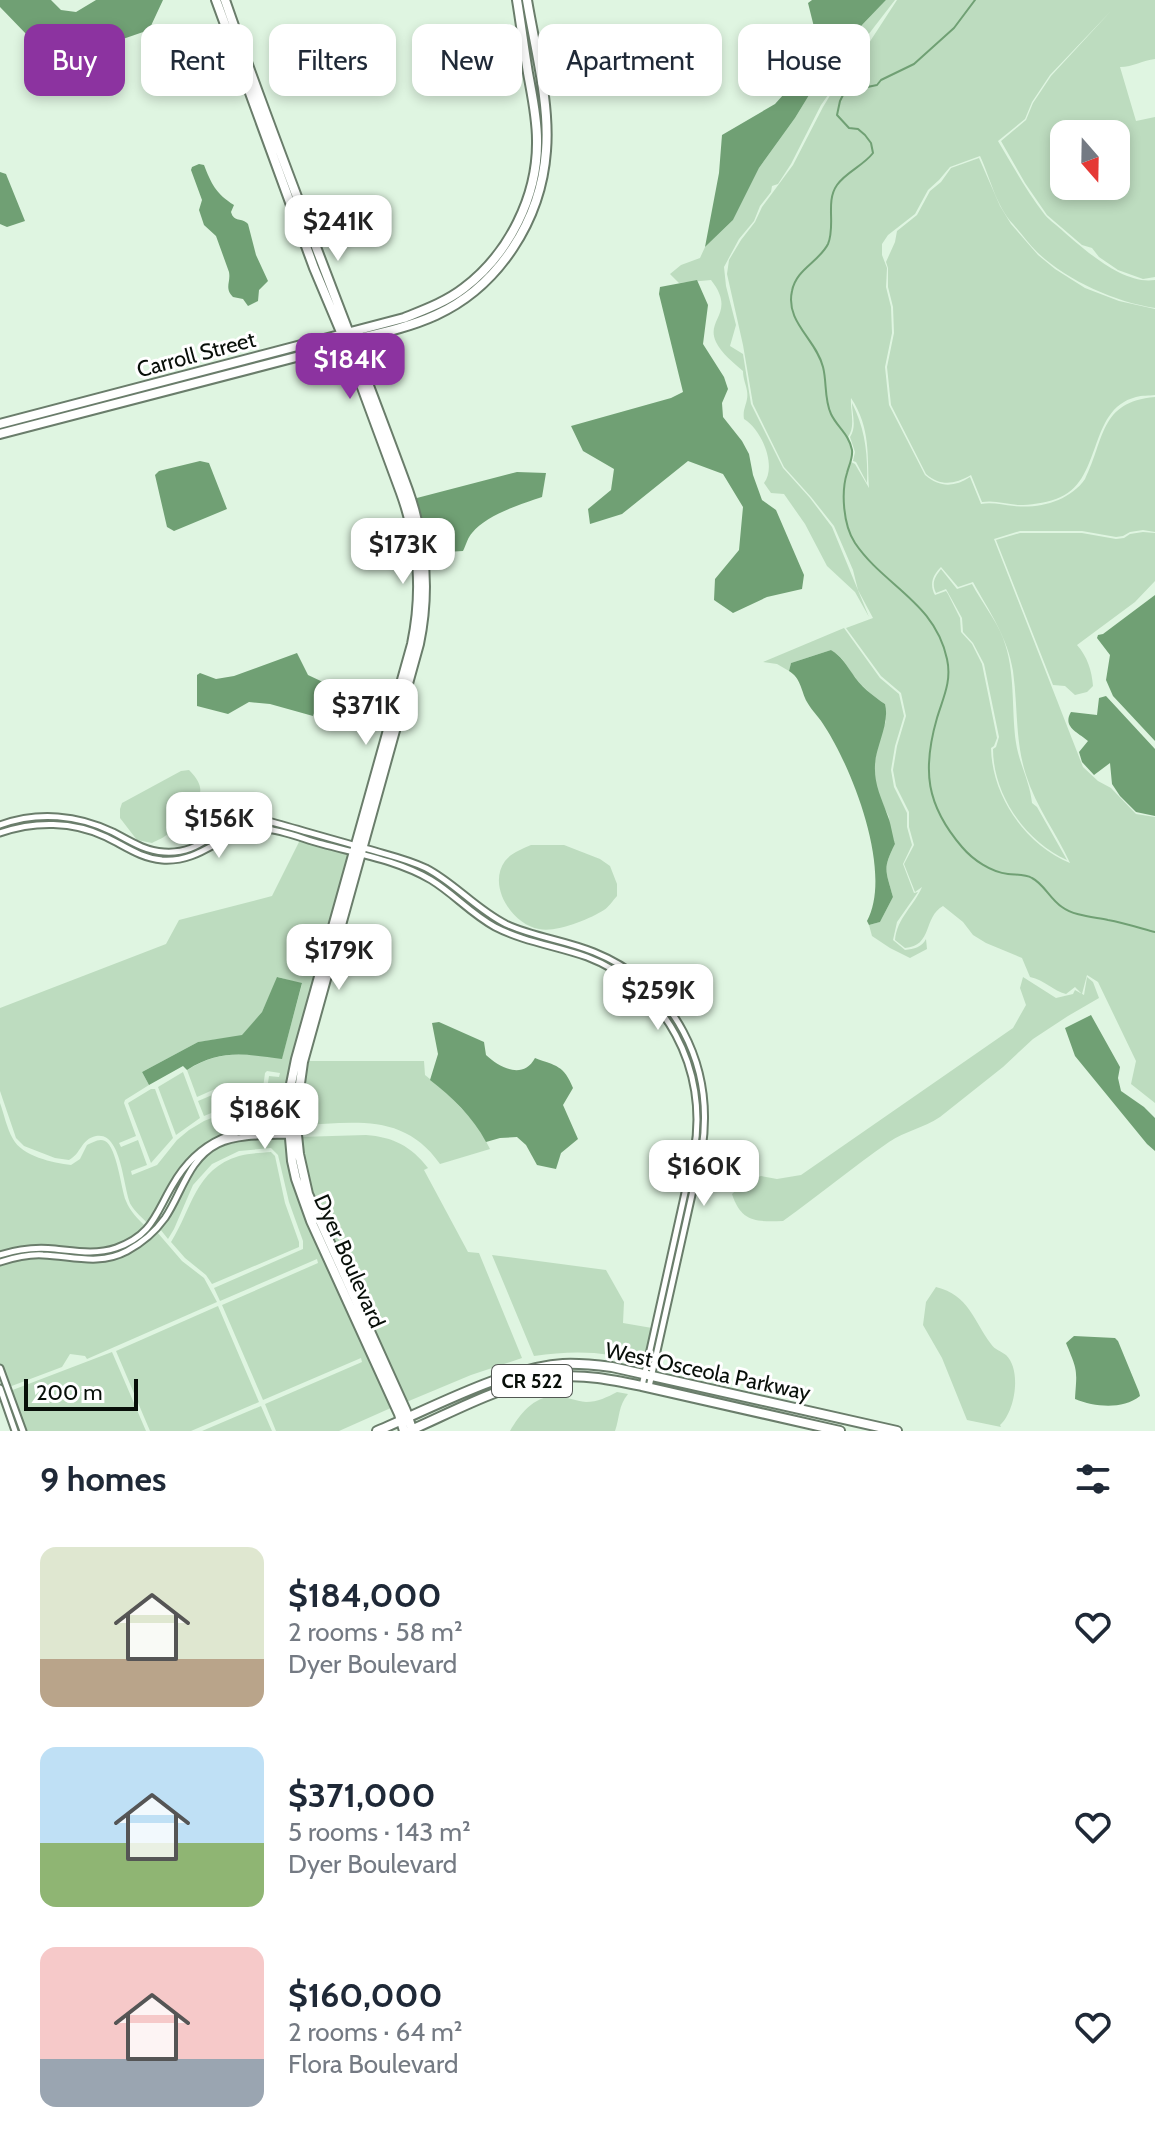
<!DOCTYPE html>
<html lang="en">
<head>
<meta charset="utf-8">
<style>
  body { margin:0; font-family:Cabin,sans-serif; background:#f2f2f3; color:#1f2937; height:100vh; display:flex; flex-direction:column; font-size:30px; white-space:nowrap }
  * { box-sizing:border-box; margin:0 }
  p { font-size:26px; color:#747a83 }
  .icon { flex:none; width:44px; height:44px; fill:none; stroke:currentColor; stroke-width:2; stroke-linecap:round; stroke-linejoin:round }
  .map { position:relative; height:1431px; overflow:hidden }
  .sheet { display:flex; flex-direction:column; background:#fff; flex:1 }
  .sheet>* { flex:none }
  .banner { position:absolute; left:24px; top:24px; width:1108px; height:72px; display:flex; gap:16px }
  .needle { width:52px; rotate:160deg }
  .tools { position:absolute; left:1050px; top:120px; display:grid; gap:16px }
  .tools a { display:grid; place-items:center; width:80px; height:80px; border-radius:16px; background:#fff; box-shadow:0 4px 12px #0003; font-size:40px }
  .scale { position:absolute; left:24px; bottom:20px; width:114px; box-sizing:border-box; padding-left:8px; border:4px solid #080f09; border-top:0; font-size:22px; line-height:28px; white-space:nowrap; color:#080f09; -webkit-text-stroke:6px #fff; paint-order:stroke }
  .price { position:absolute; translate:-50% -68px; padding:0 18px; border-radius:16px; background:#fff; color:#222; font-size:26px; line-height:52px; filter:drop-shadow(0 2px 4px #0008) }
  .price::after { content:''; position:absolute; left:50%; top:48px; width:24px; height:18px; margin-left:-12px; background:inherit; clip-path:polygon(0 0,100% 0,50% 100%) }
  .price.active { background:#8c33a0; color:#fff }
  ul { padding:0; list-style:none }
  li { display:flex; align-items:center; gap:24px; height:200px; padding:0 40px }
  li span { display:grid; place-items:center; flex:none; width:224px; height:160px; border-radius:16px; color:#555 }
  li>.icon { margin-inline-start:auto }
  span .icon { width:96px; height:96px; fill:#fffc; stroke-width:1 }
  li b { font-size:34px }
  h2 { display:flex; justify-content:space-between; align-items:center; height:96px; padding:0 40px; font-size:34px }
  .tag { padding:0 28px; border-radius:16px; background:#fff; box-shadow:0 4px 12px #0003; font-size:28px; line-height:72px }
  .tag.active { background:#8c33a0; color:#fff }
  .map>svg:first-child { display:block }
  .green { fill:#bddcbf; fill-rule:evenodd }
  .water { fill:#70a074 }
  .lines { fill:none; stroke-linecap:round; stroke-linejoin:round }
  .stream { stroke:#70a074; stroke-width:2 }
  .minor-casing { stroke:#6a7d6b; stroke-width:9 }
  .major-casing { stroke:#6a7d6b; stroke-width:12 }
  .minor { stroke:#fff; stroke-width:5 }
  .major { stroke:#fff; stroke-width:8 }
  .labels { text-anchor:middle; stroke-width:6; stroke-linejoin:round; paint-order:stroke }
  .shield { fill:#fff; stroke:#525753; stroke-width:2 }
  .shield-label { font-size:20px; font-weight:bold; fill:#080f09 }
  .street-label { font-size:22px; fill:#080f09; stroke:#fff }
</style>
</head>
<body>
<div class="map">
<svg width="1155" height="1431" viewBox="0 0 1155 1431">
  <rect width="100%" height="100%" fill="#dff5e1"/>
  <path class="green" d="M 886,0 L 895,0 L 868,35 L 853,64 L 833,88 L 821,105 L 791,164 L 778,184 L 772,186 L 771,192 L 760,206 L 754,221 L 739,239 L 724,267 L 726,286 L 736,325 L 730,346 L 743,354 L 751,404 L 783,468 L 810,498 L 832,527 L 869,617 L 855,592 L 827,566 L 805,524 L 784,494 L 771,493 L 764,483 C 777,466 762,430 744,419 C 742,408 749,402 747,391 C 746,384 743,379 743,371 C 734,363 721,353 716,342 C 705,319 737,313 711,280 L 679,283 L 670,274 L 681,265 L 700,258 L 705,247 L 733,220 L 759,168 L 795,118 L 825,69 L 833,63 L 862,25 Z
    M 897,0 L 1155,0 L 1155,59 C 1143,60 1133,67 1120,67 L 1136,121 L 1155,117 L 1155,277 L 1143,279 L 1118,270 L 1099,257 L 1092,248 L 1082,245 L 1047,215 L 1025,183 L 1001,141 L 1026,120 L 1033,103 L 1051,76 L 1111,11 L 1050,75 L 1032,102 L 1025,119 L 998,141 C 1013,166 1027,192 1045,215 C 1050,221 1058,226 1064,232 C 1086,251 1124,285 1155,280 L 1155,308 C 1115,302 1066,280 1037,252 C 1028,243 1021,233 1013,224 C 996,206 990,177 980,156 L 950,167 L 939,180 L 928,190 L 915,214 L 888,235 L 882,244 L 882,255 L 887,268 L 886,287 L 891,307 L 892,333 L 885,367 L 889,405 L 925,475 C 940,488 955,487 970,477 L 981,504 C 993,502 1002,505 1014,506 C 1039,509 1070,501 1085,479 C 1105,439 1099,402 1155,397 L 1155,532 L 1143,530 L 1130,532 L 1123,536 L 1116,537 L 1082,531 L 1020,531 L 994,539 L 1083,767 L 1098,781 L 1111,788 L 1136,814 L 1155,817 L 1155,1103 L 1131,1084 L 1136,1061 L 1098,982 L 1087,975 L 1082,994 L 1075,987 L 1066,994 C 1053,991 1045,980 1030,977 L 1022,958 L 986,943 L 973,935 L 963,922 L 943,906 C 923,917 933,946 905,948 L 895,940 C 897,918 914,906 922,887 L 915,892 L 904,864 L 914,845 L 909,827 L 909,812 L 896,786 L 893,770 L 897,746 L 906,716 L 901,693 L 881,676 L 846,628 L 873,618 L 858,590 L 853,570 L 834,526 L 811,497 L 784,467 L 753,404 L 743,345 L 727,274 L 729,260 L 741,240 L 755,222 L 762,207 L 793,165 L 823,107 L 834,89 L 854,66 ZM 1116,134 L 1116,186 L 1064,186 L 1064,134 ZM 851,398 C 871,428 867,456 869,488 L 855,464 L 851,462 L 853,452 L 848,437 C 856,426 850,411 851,398 ZM 941,567 L 958,587 L 973,582 C 989,611 1008,638 1013,671 C 1018,707 1015,741 1026,775 C 1036,807 1057,834 1070,863 C 1026,845 992,797 991,748 L 994,746 L 997,738 L 982,664 L 972,644 L 961,632 L 960,618 L 948,594 L 946,591 L 935,595 C 929,584 933,575 941,567 Z
    M 979,158 L 1000,206 L 1011,224 L 1038,255 L 1055,269 L 1085,288 L 1119,301 L 1155,309 L 1155,395 C 1149,396 1142,395 1136,397 C 1086,410 1104,483 1056,499 C 1044,503 1030,505 1019,505 C 1006,504 995,500 982,502 L 971,475 C 955,484 941,487 926,474 L 891,405 L 887,367 L 894,333 L 893,307 L 888,287 L 888,268 L 886,262 L 895,242 L 897,231 L 917,215 L 930,191 L 941,182 L 951,168 Z
    M 852,403 C 865,429 868,453 867,483 L 856,462 L 853,461 L 855,452 L 850,437 C 857,427 852,414 852,403 Z
    M 1143,532 L 1155,533 L 1155,581 L 1135,602 L 1077,645 C 1087,656 1092,671 1093,686 L 1087,692 L 1075,695 L 1065,686 L 1053,685 L 996,540 L 1020,533 L 1082,533 L 1116,539 L 1124,538 L 1130,534 Z
    M 941,569 L 957,589 L 972,584 C 981,601 996,620 1003,638 C 1016,672 1011,708 1016,743 C 1019,763 1030,782 1032,803 L 1037,807 L 1067,860 C 1026,842 993,795 993,749 L 996,747 L 999,737 L 984,664 L 973,643 L 963,632 L 962,618 L 946,589 L 936,593 C 931,583 935,577 941,569 Z
    M 844,628 L 880,678 L 899,694 L 904,716 L 895,746 L 891,770 L 894,787 L 907,813 L 907,827 L 912,845 L 903,864 L 914,893 L 918,892 L 897,922 L 893,940 L 905,950 C 914,949 922,947 926,939 L 927,949 L 910,958 L 890,948 L 872,936 L 869,925 L 880,922 L 893,897 C 886,870 882,870 895,844 L 890,831 L 889,817 L 877,793 L 874,767 L 879,739 L 886,721 L 885,704 C 873,696 862,687 854,676 C 844,663 846,660 831,650 L 791,663 L 789,671 L 777,664 L 763,662 Z
    M 189,770 C 211,792 197,801 181,817 C 177,822 174,828 169,833 C 165,837 158,840 152,843 L 137,840 L 120,818 L 120,809 L 122,803 L 181,771 Z
    M 300,840 L 351,854 L 294,1058 L 287,1125 L 240,1129 L 235,1109 L 279,1106 L 279,1102 L 265,1103 L 269,1076 L 279,1077 L 280,1073 L 267,1071 L 265,1073 L 261,1103 L 231,1105 L 204,1116 L 198,1101 L 217,1093 L 215,1089 L 197,1097 L 187,1070 C 221,1049 244,1054 282,1058 L 302,984 L 278,977 L 262,1012 L 242,1036 L 198,1042 L 142,1072 L 149,1085 L 125,1100 L 124,1103 L 136,1136 L 119,1143 L 121,1147 L 138,1140 L 147,1165 L 131,1171 L 132,1175 L 157,1165 L 177,1140 L 189,1130 L 204,1121 L 232,1110 L 236,1130 C 181,1145 176,1183 148,1224 C 143,1218 135,1212 131,1205 C 123,1189 122,1131 96,1136 C 81,1139 81,1154 69,1160 L 55,1158 L 24,1146 L 16,1138 L 0,1091 L 0,1008 L 166,944 L 179,920 L 272,896 Z
    M 531,845 L 564,845 L 600,859 L 610,866 L 617,884 L 617,896 C 613,900 609,907 604,910 C 590,919 556,933 539,929 C 512,924 487,886 505,861 C 511,853 522,849 531,845 Z
    M 1023,977 L 1056,998 L 1073,994 L 1075,990 L 1084,995 L 1087,977 L 1093,982 L 1099,998 L 1068,1016 L 1033,1039 L 1003,1067 L 940,1117 C 924,1128 905,1131 889,1142 C 853,1167 819,1195 783,1221 C 756,1222 741,1222 732,1194 L 744,1183 L 761,1176 L 777,1179 L 801,1175 L 1013,1028 L 1026,1005 L 1020,988 Z
    M 305,1061 L 424,1061 L 425,1075 L 446,1092 L 478,1126 L 490,1149 L 440,1164 C 404,1112 354,1123 299,1125 Z
    M 183,1072 L 200,1118 L 176,1135 L 158,1087 Z
    M 151,1089 L 155,1089 L 173,1138 L 151,1163 L 128,1103 Z
    M 0,1103 C 4,1114 7,1129 13,1139 C 22,1156 53,1163 71,1165 L 80,1159 L 87,1145 C 92,1143 99,1138 105,1141 C 117,1147 121,1189 126,1201 C 130,1211 138,1219 145,1226 C 105,1264 77,1242 31,1246 C 20,1246 10,1249 0,1253 Z
    M 366,1135 C 393,1137 411,1146 428,1168 L 424,1170 L 468,1252 L 479,1253 L 522,1358 L 471,1375 L 404,1403 L 310,1193 L 299,1137 Z
    M 287,1137 L 290,1161 L 393,1407 L 339,1431 L 276,1431 L 265,1404 L 362,1362 L 361,1358 L 263,1400 L 222,1305 L 318,1263 L 317,1259 L 220,1301 L 214,1288 L 303,1249 L 303,1241 L 289,1202 L 278,1155 L 271,1148 L 239,1151 L 212,1164 L 193,1185 L 174,1229 L 168,1239 L 160,1229 C 172,1212 180,1192 191,1173 C 211,1138 252,1140 287,1137 Z
    M 271,1152 L 275,1156 L 285,1203 L 299,1242 L 299,1247 L 212,1284 L 206,1275 L 185,1258 L 171,1242 C 192,1209 195,1169 239,1156 C 249,1153 261,1153 271,1152 Z
    M 157,1232 L 182,1261 L 204,1278 L 217,1302 L 87,1359 L 85,1356 L 70,1354 L 62,1367 L 9,1387 L 0,1363 L 0,1265 C 14,1260 29,1256 44,1257 C 65,1258 87,1265 108,1261 C 127,1257 142,1244 157,1232 Z
    M 492,1255 L 606,1270 L 624,1302 L 623,1323 L 652,1328 L 645,1363 C 606,1351 574,1350 534,1356 Z
    M 936,1287 C 969,1295 973,1320 991,1344 C 995,1350 1001,1351 1006,1355 C 1022,1370 1015,1412 1000,1425 L 1001,1427 L 967,1420 L 942,1358 L 923,1325 L 926,1302 Z
    M 218,1306 L 259,1402 L 191,1431 L 150,1431 L 116,1351 Z
    M 112,1352 L 146,1431 L 25,1431 L 10,1391 Z
    M 617,1392 L 628,1394 C 618,1406 620,1417 615,1431 L 510,1431 C 520,1414 533,1397 554,1396 C 565,1396 576,1401 586,1402 C 597,1402 608,1397 617,1392 Z
    M 261,1406 L 272,1431 L 202,1431 Z"/>
  <path class="water" d="M 0,0 L 51,0 L 61,10 L 76,12 L 96,0 L 163,0 L 149,30 L 62,60 L 58,67 L 0,7 Z
    M 812,0 L 886,0 L 862,25 L 833,63 L 825,69 L 795,118 L 759,168 L 733,220 L 705,247 L 719,173 L 722,135 L 775,104 L 801,75 L 805,76 L 817,39 L 808,3 Z
    M 199,164 L 204,165 C 211,183 216,194 234,205 L 231,212 C 234,223 242,217 248,224 L 256,255 L 268,281 L 259,290 L 258,301 L 248,306 L 243,299 L 233,297 C 224,288 231,282 229,272 L 216,236 L 204,225 L 199,210 L 202,200 L 191,170 L 192,167 Z
    M 0,172 L 6,174 L 25,221 L 7,227 L 0,224 Z
    M 697,280 L 708,305 L 703,344 L 724,377 L 728,389 L 722,403 L 723,417 L 742,441 L 749,454 L 753,475 L 762,500 L 776,510 L 804,575 L 802,589 L 767,597 L 733,613 L 714,600 L 715,579 L 739,550 L 743,507 L 723,474 L 688,461 L 622,514 L 590,524 L 588,509 L 611,490 L 614,469 L 583,451 L 571,426 L 671,398 L 683,392 L 659,294 L 660,287 Z
    M 200,461 L 209,463 L 227,509 L 174,531 L 167,527 L 155,475 L 159,471 Z
    M 517,472 L 546,473 L 542,497 C 521,504 486,515 472,533 C 468,537 466,545 463,551 L 428,553 L 413,499 Z
    M 1155,595 L 1155,741 L 1113,696 L 1106,680 L 1110,655 L 1097,638 L 1098,635 L 1103,634 Z
    M 831,650 C 842,657 845,663 852,673 C 860,686 873,696 885,704 C 890,724 876,745 875,765 C 874,784 881,797 887,814 C 891,823 892,834 895,844 C 882,870 886,870 893,897 L 880,922 L 869,925 L 867,921 C 893,873 853,770 825,727 C 820,718 812,711 807,702 C 801,691 801,678 789,671 L 791,663 Z
    M 297,653 L 308,675 L 325,683 L 313,716 L 270,704 L 249,702 L 228,714 L 197,706 L 197,675 L 200,673 L 216,679 L 234,676 Z
    M 1106,696 L 1155,749 L 1155,816 L 1136,812 L 1120,796 L 1112,784 L 1110,763 L 1094,775 L 1082,762 L 1079,752 L 1088,741 C 1078,732 1062,727 1071,712 L 1097,715 L 1099,698 Z
    M 277,977 L 302,983 L 282,1059 C 244,1054 221,1049 187,1070 L 183,1066 L 149,1085 L 142,1072 L 198,1042 L 242,1035 L 262,1012 Z
    M 1091,1015 L 1120,1067 L 1118,1078 L 1121,1091 L 1144,1107 L 1155,1118 L 1155,1151 L 1147,1144 L 1075,1056 L 1065,1028 Z
    M 439,1022 L 484,1042 L 486,1055 C 500,1068 523,1080 535,1058 C 556,1066 564,1065 573,1088 L 563,1105 L 578,1139 L 561,1153 L 556,1169 L 537,1165 L 526,1145 L 517,1137 L 500,1138 L 486,1142 C 473,1117 452,1097 430,1080 L 438,1054 L 432,1023 Z
    M 1074,1336 L 1115,1338 L 1118,1341 L 1139,1392 L 1140,1396 C 1122,1410 1095,1407 1075,1399 C 1077,1369 1078,1372 1066,1343 Z"/>
  <g class="lines">
    <path class="stream" d="M 975,0 L 954,28 L 914,64 L 881,80 L 877,85 L 858,89 L 843,95 L 840,101 L 837,115 L 849,128 L 858,129 L 865,135 L 871,143 L 873,153 C 863,166 846,172 837,185 C 825,202 836,225 828,244 C 819,262 796,269 792,291 C 785,322 816,339 823,367 C 827,382 824,399 831,414 C 837,427 849,434 852,450 C 853,458 849,465 847,473 C 841,492 843,525 855,543 C 884,586 935,602 947,659 C 952,681 943,698 937,718 C 922,770 926,805 962,847 C 973,860 991,872 1008,874 C 1016,875 1025,874 1032,878 C 1044,884 1050,899 1062,907 C 1074,916 1094,917 1108,920 C 1124,923 1140,928 1155,932"/>
    <g class="minor-casing">
      <path id="minor" d="M 0,825 C 38,811 78,815 113,832 C 130,841 145,851 164,852 C 196,854 206,837 231,826 C 243,821 256,821 268,821 C 301,830 334,840 368,849 C 388,855 407,859 426,868 C 455,883 476,909 506,924 C 534,937 565,940 594,952 C 675,985 715,1065 702,1150 L 649,1387
        M 0,833 C 34,821 73,821 106,837 C 125,846 140,858 162,860 C 206,863 224,826 264,829 C 283,830 303,839 322,844 C 359,854 399,861 431,880 C 454,894 471,914 495,927 C 524,942 556,946 587,957 C 666,987 709,1070 694,1152 L 642,1386
        M 0,1255 C 18,1249 36,1247 55,1249 C 75,1251 96,1255 116,1248 C 152,1235 155,1215 172,1186 C 199,1138 239,1126 292,1127
        M 0,1262 C 13,1258 28,1254 43,1255 C 72,1256 99,1266 127,1251 C 142,1243 155,1232 165,1218 C 182,1193 188,1159 218,1144 C 239,1134 269,1136 292,1135
        M 0,1368 L 23,1431
        M 0,1388 L 15,1431"/>
    </g>
    <g class="major-casing">
      <path id="major" d="M 216,0 L 314,268 L 346,344 L 401,493 C 419,543 423,591 412,644 L 296,1059 L 291,1084 L 289,1127 L 292,1161 L 296,1179 L 311,1221 L 399,1414 L 404,1431
        M 225,0 C 282,165 348,326 408,490 C 426,541 430,591 419,644 L 303,1062 L 297,1105 L 297,1135 L 299,1154 L 308,1194 L 406,1411 L 412,1429
        M 0,424 L 404,318 C 424,310 446,302 464,288 C 509,254 538,196 537,140 C 537,117 532,95 528,73 C 524,49 521,24 517,0
        M 0,434 L 354,342 L 360,338 C 386,332 412,326 436,315 C 499,286 541,220 546,151 C 550,103 535,48 527,0
        M 377,1431 C 432,1408 505,1368 563,1364 C 580,1363 596,1365 612,1367 L 897,1431
        M 409,1431 C 455,1411 504,1383 555,1377 C 585,1374 613,1380 642,1386 L 840,1431"/>
    </g>
    <use href="#minor" class="minor"/>
    <use href="#major" class="major"/>
  </g>
  <g class="labels">
    <rect class="shield" x="492" y="1365" width="80" height="32" rx="6"/>
    <g class="shield-label">
      <text x="532" y="1388">CR 522</text>
    </g>
    <g class="street-label">
      <text transform="translate(196 354) rotate(-15)" y="8">Carroll Street</text>
      <text transform="translate(350 1261) rotate(66)" y="8">Dyer Boulevard</text>
      <text transform="translate(708 1371) rotate(12)" y="8">West Osceola Parkway</text>
    </g>
  </g>
</svg>
<div class="tools">
<a><svg class="needle" viewBox="-14 -14 28 28"><path d="M0-13l5 13h-10z" fill="#e53935"/><path d="M0 13l5-13h-10z" fill="#747a83"/></svg></a>
</div>
<div class="scale">200 m</div>
<b class="price" style="left:338px;top:263px">$241K</b>
<b class="price active" style="left:350px;top:401px">$184K</b>
<b class="price" style="left:403px;top:586px">$173K</b>
<b class="price" style="left:366px;top:747px">$371K</b>
<b class="price" style="left:219px;top:860px">$156K</b>
<b class="price" style="left:339px;top:992px">$179K</b>
<b class="price" style="left:658px;top:1032px">$259K</b>
<b class="price" style="left:265px;top:1151px">$186K</b>
<b class="price" style="left:704px;top:1208px">$160K</b>
<div class="banner">
<a class="tag active">Buy</a>
<a class="tag">Rent</a>
<a class="tag">Filters</a>
<a class="tag">New</a>
<a class="tag">Apartment</a>
<a class="tag">House</a>
</div>
</div>
<section class="sheet">
<h2>9 homes<svg class="icon" aria-label="filters" viewBox="0 0 24 24"><path d="M4 7h16M4 17h16"/><circle cx="9" cy="7" r="2"/><circle cx="15" cy="17" r="2"/></svg></h2>
<ul>
<li><span style="background:linear-gradient(#dfe7d0 70%,#b9a48a 0)"><svg class="icon" aria-label="home" viewBox="0 0 24 24"><path d="M3 11l9-7 9 7M6 9v11h12V9"/></svg></span><div><b>$184,000</b><p>2 rooms · 58 m²</p><p>Dyer Boulevard</p></div><svg class="icon" aria-label="heart" viewBox="0 0 24 24"><path d="M12 20l-8-8c-3-5 5-10 8-4 3-6 11-1 8 4z"/></svg></li>
<li><span style="background:linear-gradient(#bfe0f5 60%,#8fb573 0)"><svg class="icon" aria-label="home" viewBox="0 0 24 24"><path d="M3 11l9-7 9 7M6 9v11h12V9"/></svg></span><div><b>$371,000</b><p>5 rooms · 143 m²</p><p>Dyer Boulevard</p></div><svg class="icon" aria-label="heart" viewBox="0 0 24 24"><path d="M12 20l-8-8c-3-5 5-10 8-4 3-6 11-1 8 4z"/></svg></li>
<li><span style="background:linear-gradient(#f6c9c9 70%,#9aa5b1 0)"><svg class="icon" aria-label="home" viewBox="0 0 24 24"><path d="M3 11l9-7 9 7M6 9v11h12V9"/></svg></span><div><b>$160,000</b><p>2 rooms · 64 m²</p><p>Flora Boulevard</p></div><svg class="icon" aria-label="heart" viewBox="0 0 24 24"><path d="M12 20l-8-8c-3-5 5-10 8-4 3-6 11-1 8 4z"/></svg></li>
</ul>
</section>
</body>
</html>
